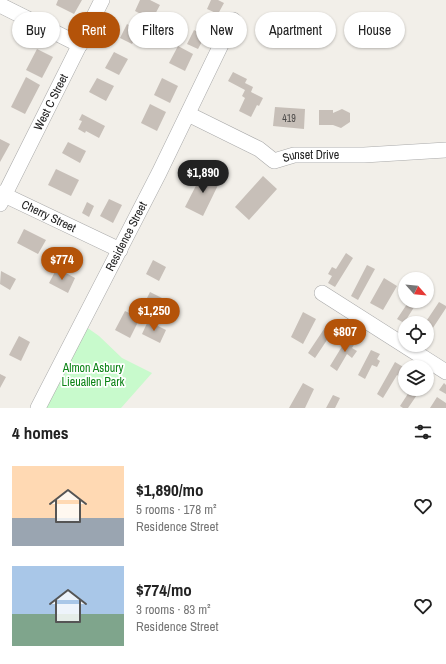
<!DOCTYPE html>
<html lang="en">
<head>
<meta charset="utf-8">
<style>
  body { margin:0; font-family:"Archivo Narrow",sans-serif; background:#f6f6f6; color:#222; height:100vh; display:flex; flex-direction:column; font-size:15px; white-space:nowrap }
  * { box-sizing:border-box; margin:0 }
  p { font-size:13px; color:#767676 }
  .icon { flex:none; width:22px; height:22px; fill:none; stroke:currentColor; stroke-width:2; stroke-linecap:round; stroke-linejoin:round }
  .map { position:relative; height:408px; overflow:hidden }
  .side { display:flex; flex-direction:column; background:#fff; flex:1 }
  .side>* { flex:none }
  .hud { position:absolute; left:12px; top:12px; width:422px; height:36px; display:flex; gap:8px }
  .needle { width:26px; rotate:117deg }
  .fabs { position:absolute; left:398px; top:272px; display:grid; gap:8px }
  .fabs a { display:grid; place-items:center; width:36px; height:36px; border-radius:50%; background:#fff; box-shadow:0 1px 3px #0004; font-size:20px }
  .price { position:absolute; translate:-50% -34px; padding:0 9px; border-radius:14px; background:#b45309; color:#fff; font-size:13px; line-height:26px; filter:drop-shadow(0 1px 2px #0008) }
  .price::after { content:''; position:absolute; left:50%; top:24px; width:12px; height:9px; margin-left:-6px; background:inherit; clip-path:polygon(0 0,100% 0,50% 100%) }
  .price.selected { background:#222; color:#fff }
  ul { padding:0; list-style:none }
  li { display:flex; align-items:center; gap:12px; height:100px; padding:0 12px }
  li span { display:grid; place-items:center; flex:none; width:112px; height:80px; border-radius:0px; color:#555 }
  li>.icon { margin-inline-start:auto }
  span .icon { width:48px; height:48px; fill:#fffc; stroke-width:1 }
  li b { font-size:17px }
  h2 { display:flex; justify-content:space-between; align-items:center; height:48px; padding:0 12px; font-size:17px }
  .chip { padding:0 14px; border-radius:18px; background:#fff; box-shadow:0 1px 3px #0004; font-size:14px; line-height:36px }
  .chip.selected { background:#b45309; color:#fff }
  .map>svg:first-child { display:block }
  .park { fill:#c8facc }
  .building { fill:#c7bfb8 }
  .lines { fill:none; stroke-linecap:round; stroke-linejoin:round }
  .minor-casing { stroke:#a9a9a9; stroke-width:16 }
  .minor { stroke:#fff; stroke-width:15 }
  .labels { text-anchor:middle; stroke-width:3.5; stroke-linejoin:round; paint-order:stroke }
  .number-label { font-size:10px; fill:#4b4948 }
  .street-label { font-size:12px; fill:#222; stroke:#fff }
  .park-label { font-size:12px; fill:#0c8416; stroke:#fff }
</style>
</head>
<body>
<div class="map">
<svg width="446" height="408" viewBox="0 0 446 408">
  <rect width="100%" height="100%" fill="#f2efe9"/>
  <path class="park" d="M 82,324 L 99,336 L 122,358 L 152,373 L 121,408 L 38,408 Z"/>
  <path class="building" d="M 58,0 L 82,0 L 74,14 L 56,5 Z
    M 140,0 L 150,0 L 160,5 L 152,20 L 135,11 Z
    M 211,0 L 218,0 L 224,3 L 218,14 L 207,9 Z
    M 127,24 L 139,31 L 132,44 L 120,38 Z
    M 194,30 L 205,36 L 198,49 L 187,44 Z
    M 178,46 L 193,54 L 185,71 L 169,63 Z
    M 37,49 L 53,57 L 42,78 L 26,70 Z
    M 114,52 L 128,59 L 119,75 L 105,68 Z
    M 233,72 L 247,79 L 245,83 L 253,87 L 251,92 L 263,98 L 259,106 L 257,105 L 251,117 L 239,111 L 245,98 L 242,96 L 245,90 L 228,81 Z
    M 26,77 L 40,85 L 25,114 L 11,107 Z
    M 97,78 L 114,86 L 106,101 L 89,92 Z
    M 162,78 L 178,86 L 170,103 L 154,95 Z
    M 150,104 L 166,112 L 157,131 L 141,123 Z
    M 275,107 L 305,109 L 304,129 L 273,126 Z
    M 342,109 L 350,113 L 350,122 L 341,128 L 333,125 L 319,125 L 319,110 L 333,110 L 333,113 Z
    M 82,114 L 105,126 L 99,138 L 86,131 L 85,133 L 78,129 L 82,121 L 79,120 Z
    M 0,139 L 10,144 L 0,162 Z
    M 68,142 L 86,151 L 80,163 L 62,153 Z
    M 56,169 L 79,180 L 71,196 L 48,185 Z
    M 203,172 L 220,181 L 203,216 L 185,207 Z
    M 263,176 L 277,189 L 249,220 L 235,207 Z
    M 109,199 L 122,205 L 113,223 L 100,216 Z
    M 87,202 L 94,206 L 89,217 L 82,213 Z
    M 24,229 L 46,240 L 38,254 L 17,243 Z
    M 346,253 L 353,258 L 335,287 L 328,283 L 332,276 L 328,274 L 332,267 L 336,269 Z
    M 153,260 L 166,267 L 159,281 L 146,274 Z
    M 367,265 L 375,269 L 358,300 L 351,296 Z
    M 57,268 L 75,278 L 68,293 L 49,283 Z
    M 1,271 L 16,279 L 10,290 L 0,284 Z
    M 384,278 L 397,286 L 383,310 L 370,303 Z
    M 150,292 L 166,300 L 159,314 L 143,306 Z
    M 409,301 L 418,301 L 404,323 L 397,319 Z
    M 439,302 L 446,306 L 446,308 L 427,337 L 427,323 L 425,323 Z
    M 125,311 L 140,318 L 130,338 L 115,330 Z
    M 303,312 L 316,319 L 303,344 L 291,337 Z
    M 148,321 L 166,330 L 160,343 L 142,334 Z
    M 328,323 L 335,328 L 331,333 L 333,335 L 329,341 L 327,340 L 315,358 L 308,353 Z
    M 349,335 L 357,340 L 352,348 L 357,351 L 352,358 L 347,354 L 337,371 L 330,366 Z
    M 19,336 L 30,342 L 21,361 L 9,355 Z
    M 371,350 L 380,354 L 377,359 L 380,361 L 377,367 L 372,365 L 365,379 L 358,375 Z
    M 395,362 L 405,368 L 405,370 L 401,377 L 397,375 L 383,398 L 377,394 Z
    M 0,374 L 6,377 L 0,388 Z
    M 303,383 L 314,389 L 305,408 L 289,408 Z
    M 444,383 L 446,385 L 446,394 L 439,390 Z
    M 411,389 L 421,389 L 408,408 L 403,408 L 400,406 Z
    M 333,395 L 340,398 L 335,408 L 326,408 Z
    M 437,397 L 446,403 L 446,408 L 430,408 Z"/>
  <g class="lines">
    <g class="minor-casing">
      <g id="minor">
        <path d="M 0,5 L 80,45"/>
        <path id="s1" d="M 188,114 L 259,149 L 274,161 L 294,155 L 364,155 L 446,150"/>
        <path id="s2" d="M 0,193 L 120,250"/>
        <path id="s3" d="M 0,204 L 102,0"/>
        <path d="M 322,293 L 446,372"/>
        <path id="s4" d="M 38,408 L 159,173 L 233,20"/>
      </g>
    </g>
    <use href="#minor" class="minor"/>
  </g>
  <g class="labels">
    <g class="number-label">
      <text x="289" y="122">419</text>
    </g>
    <g class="street-label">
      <text dy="4" stroke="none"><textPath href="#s3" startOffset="114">West C Street</textPath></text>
      <text dy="4" stroke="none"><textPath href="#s1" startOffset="136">Sunset Drive</textPath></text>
      <text dy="4" stroke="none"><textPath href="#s2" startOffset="54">Cherry Street</textPath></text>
      <text dy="4" stroke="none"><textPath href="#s4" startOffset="193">Residence Street</textPath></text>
    </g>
    <g class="park-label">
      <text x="93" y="372">Almon Asbury<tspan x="93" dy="14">Lieuallen Park</tspan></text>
    </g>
  </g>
</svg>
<div class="fabs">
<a><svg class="needle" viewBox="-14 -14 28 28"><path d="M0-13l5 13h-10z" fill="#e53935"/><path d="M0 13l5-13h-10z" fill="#767676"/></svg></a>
<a><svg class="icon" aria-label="locate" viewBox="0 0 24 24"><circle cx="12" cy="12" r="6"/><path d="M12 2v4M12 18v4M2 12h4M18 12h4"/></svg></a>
<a><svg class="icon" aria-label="layers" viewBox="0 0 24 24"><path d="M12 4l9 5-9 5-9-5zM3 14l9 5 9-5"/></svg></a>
</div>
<b class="price selected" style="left:203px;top:194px">$1,890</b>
<b class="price" style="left:62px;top:281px">$774</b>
<b class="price" style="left:154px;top:332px">$1,250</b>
<b class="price" style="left:345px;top:353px">$807</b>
<div class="hud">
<a class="chip">Buy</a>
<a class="chip selected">Rent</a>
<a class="chip">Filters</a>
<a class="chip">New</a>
<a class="chip">Apartment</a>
<a class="chip">House</a>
</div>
</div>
<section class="side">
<h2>4 homes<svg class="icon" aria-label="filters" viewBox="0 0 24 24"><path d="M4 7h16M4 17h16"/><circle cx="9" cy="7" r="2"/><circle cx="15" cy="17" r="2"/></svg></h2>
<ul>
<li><span style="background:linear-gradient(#ffd9b3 65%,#9aa5b1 0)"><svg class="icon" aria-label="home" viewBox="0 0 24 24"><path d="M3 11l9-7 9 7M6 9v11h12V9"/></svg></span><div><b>$1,890/mo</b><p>5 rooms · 178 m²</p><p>Residence Street</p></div><svg class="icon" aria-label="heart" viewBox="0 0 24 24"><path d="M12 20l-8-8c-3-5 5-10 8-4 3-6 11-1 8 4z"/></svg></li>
<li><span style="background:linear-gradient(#a9c7e8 60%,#7fa58c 0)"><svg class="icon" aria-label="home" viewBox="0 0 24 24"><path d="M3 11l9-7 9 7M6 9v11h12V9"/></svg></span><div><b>$774/mo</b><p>3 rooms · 83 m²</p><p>Residence Street</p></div><svg class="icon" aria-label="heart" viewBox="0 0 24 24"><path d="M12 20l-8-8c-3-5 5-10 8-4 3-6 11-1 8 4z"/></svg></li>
</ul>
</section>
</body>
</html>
